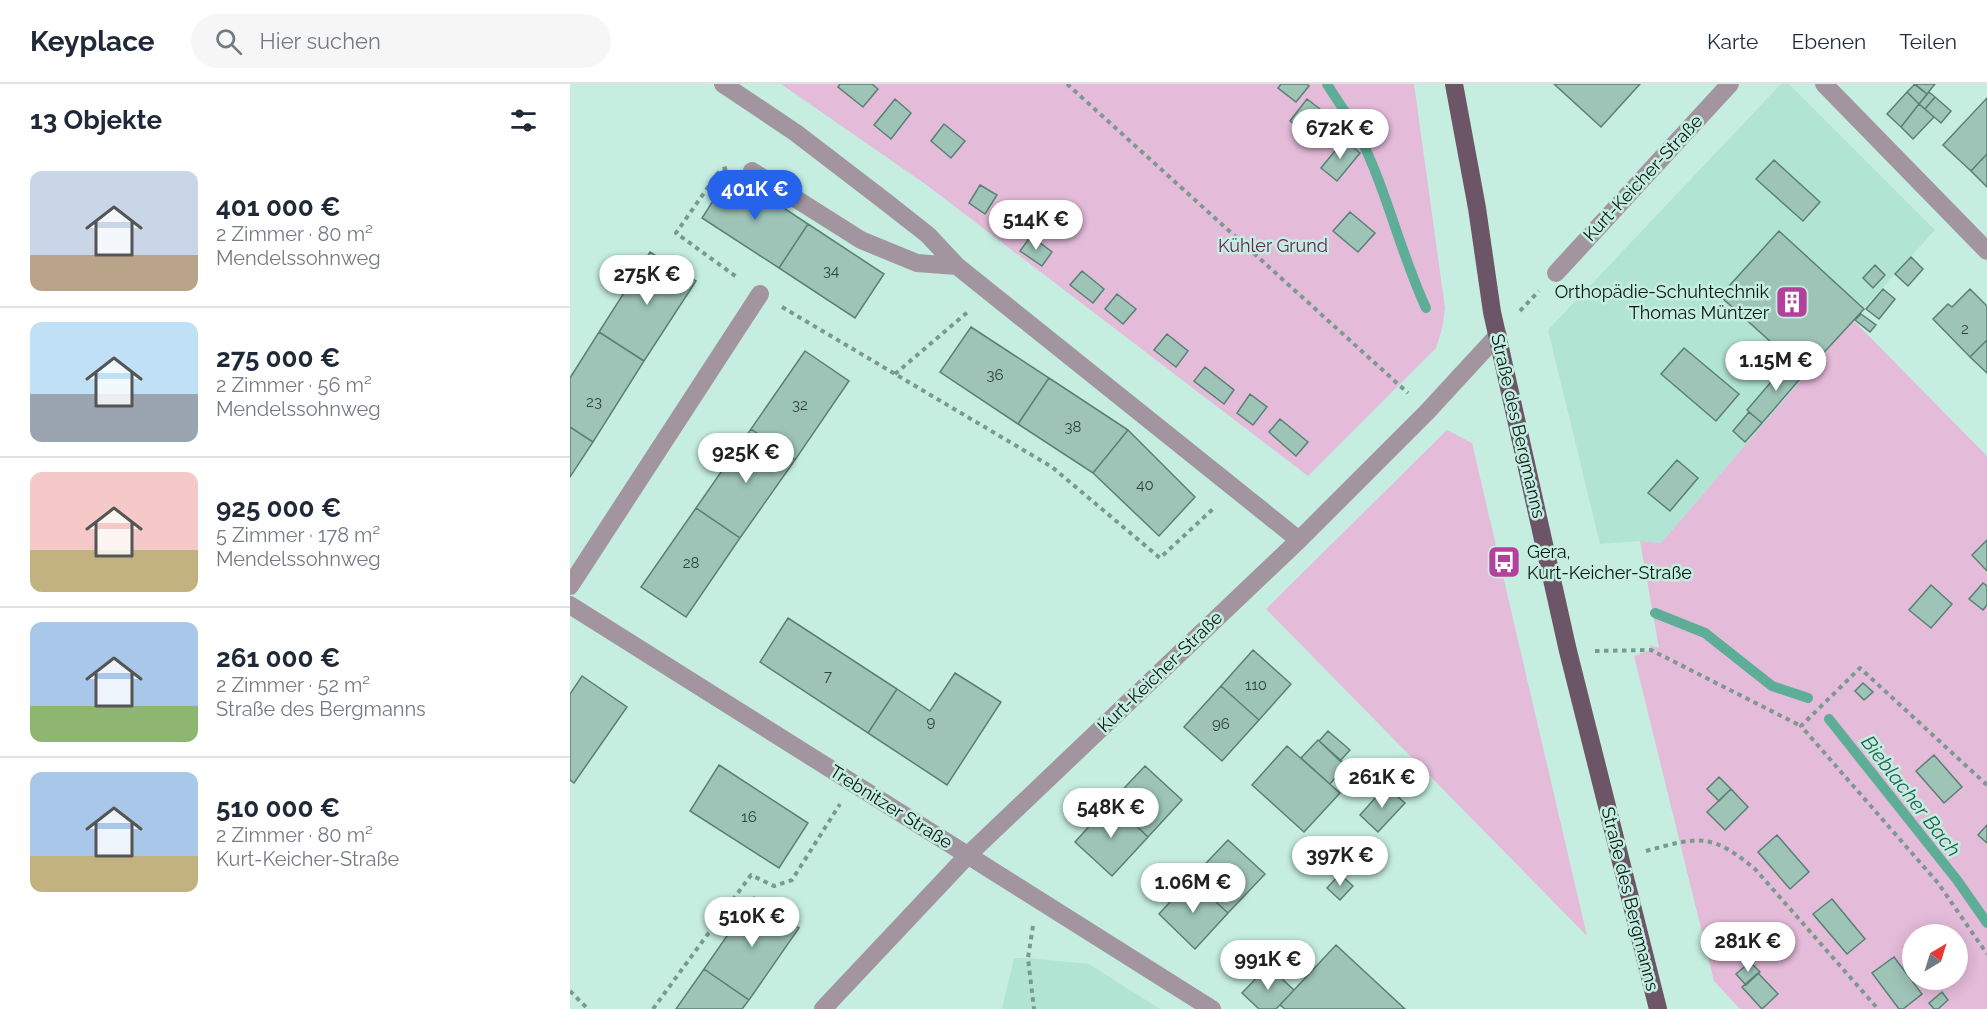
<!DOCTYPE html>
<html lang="de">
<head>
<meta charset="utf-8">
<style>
  body { margin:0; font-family:Raleway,sans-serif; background:#f6f6f7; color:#1f2937; height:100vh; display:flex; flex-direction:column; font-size:22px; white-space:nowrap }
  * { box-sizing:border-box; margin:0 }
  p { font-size:20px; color:#747a83 }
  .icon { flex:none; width:33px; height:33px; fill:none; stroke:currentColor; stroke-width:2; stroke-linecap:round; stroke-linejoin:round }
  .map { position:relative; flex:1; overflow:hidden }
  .drawer { display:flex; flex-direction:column; background:#fff; width:570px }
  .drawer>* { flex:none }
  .needle { width:39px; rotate:38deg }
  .buttons { position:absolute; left:1332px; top:840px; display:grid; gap:12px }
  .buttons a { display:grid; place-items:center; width:66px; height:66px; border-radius:50%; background:#fff; box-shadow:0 3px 15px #0003; font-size:30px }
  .price { position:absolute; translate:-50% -51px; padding:0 14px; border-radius:21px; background:#fff; color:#222; font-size:20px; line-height:39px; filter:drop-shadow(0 2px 3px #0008) }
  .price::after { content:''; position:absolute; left:50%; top:36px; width:18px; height:14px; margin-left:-9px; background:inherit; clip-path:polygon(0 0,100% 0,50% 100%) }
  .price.selected { background:#2563eb; color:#fff }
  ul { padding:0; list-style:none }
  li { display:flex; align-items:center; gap:18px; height:150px; padding:0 30px }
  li+li { border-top:2px solid #e0e1e3 }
  li span { display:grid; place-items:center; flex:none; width:168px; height:120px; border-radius:12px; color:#555 }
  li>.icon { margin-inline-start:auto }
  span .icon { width:72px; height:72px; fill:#fffc; stroke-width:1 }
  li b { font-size:26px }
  h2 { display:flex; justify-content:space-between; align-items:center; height:72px; padding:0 30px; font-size:26px }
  header { display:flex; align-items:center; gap:36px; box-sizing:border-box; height:84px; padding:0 30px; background:#fff; border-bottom:2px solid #e0e1e3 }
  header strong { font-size:28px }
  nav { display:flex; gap:33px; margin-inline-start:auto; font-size:21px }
  .search { width:420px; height:54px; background:#f6f6f7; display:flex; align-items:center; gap:15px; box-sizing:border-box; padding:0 21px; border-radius:33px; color:#747a83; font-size:22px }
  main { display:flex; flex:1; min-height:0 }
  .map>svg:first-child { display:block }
  .built { fill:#b2e4d4 }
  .green { fill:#e4bbd9; fill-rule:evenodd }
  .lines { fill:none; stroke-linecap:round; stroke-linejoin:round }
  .stream { stroke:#5eae97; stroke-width:10 }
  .building { fill:#9dc4b7; stroke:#5a8074; stroke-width:1.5 }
  .path { stroke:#7b998f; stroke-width:4; stroke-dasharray:4.5 4.5; stroke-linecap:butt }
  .minor { stroke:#a3959f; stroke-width:18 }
  .major { stroke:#6c5566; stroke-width:18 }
  .labels { text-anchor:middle; stroke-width:5; stroke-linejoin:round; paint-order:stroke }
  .number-label { font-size:15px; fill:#2e433d }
  .street-label { font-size:18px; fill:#091814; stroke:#c5eee0 }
  .park-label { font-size:18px; fill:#652358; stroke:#c5eee0 }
  .poi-label { font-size:18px; fill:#091814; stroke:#c5eee0; text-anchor:end }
  .water-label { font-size:20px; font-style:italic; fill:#236251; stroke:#c5eee0 }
</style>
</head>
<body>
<header>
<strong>Keyplace</strong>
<div class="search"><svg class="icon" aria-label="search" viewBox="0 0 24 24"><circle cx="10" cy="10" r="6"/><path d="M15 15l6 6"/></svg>Hier suchen</div>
<nav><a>Karte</a><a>Ebenen</a><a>Teilen</a></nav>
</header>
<main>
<section class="drawer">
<h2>13 Objekte<svg class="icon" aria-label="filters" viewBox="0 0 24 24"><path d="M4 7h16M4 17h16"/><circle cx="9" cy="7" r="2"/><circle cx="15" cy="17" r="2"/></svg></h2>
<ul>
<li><span style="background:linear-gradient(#c9d6e8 70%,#b9a48a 0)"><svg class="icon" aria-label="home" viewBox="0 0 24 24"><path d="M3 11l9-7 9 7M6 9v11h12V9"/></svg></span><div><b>401 000 €</b><p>2 Zimmer · 80 m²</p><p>Mendelssohnweg</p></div></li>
<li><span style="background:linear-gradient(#bfe0f5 60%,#9aa5b1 0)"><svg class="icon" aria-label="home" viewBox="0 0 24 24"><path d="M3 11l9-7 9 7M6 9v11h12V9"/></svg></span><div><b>275 000 €</b><p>2 Zimmer · 56 m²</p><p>Mendelssohnweg</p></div></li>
<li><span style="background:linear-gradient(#f6c9c9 65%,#c2b280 0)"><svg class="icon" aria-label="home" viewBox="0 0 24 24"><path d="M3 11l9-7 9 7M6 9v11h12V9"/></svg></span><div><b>925 000 €</b><p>5 Zimmer · 178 m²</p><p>Mendelssohnweg</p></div></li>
<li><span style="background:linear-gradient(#a9c7e8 70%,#8fb573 0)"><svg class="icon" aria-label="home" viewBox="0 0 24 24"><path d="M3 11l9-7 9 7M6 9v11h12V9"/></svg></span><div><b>261 000 €</b><p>2 Zimmer · 52 m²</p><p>Straße des Bergmanns</p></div></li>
<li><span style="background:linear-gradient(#a9c7e8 70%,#c2b280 0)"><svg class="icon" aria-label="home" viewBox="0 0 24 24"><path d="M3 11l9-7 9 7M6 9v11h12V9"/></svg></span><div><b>510 000 €</b><p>2 Zimmer · 80 m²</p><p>Kurt-Keicher-Straße</p></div></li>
</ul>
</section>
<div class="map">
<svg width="1417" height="925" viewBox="0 0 1417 925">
  <rect width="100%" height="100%" fill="#c5eee0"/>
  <path class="built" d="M 1211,0 L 1219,0 L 1365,146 L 1283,236 L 1091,459 L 1070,457 L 1030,460 L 978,246 Z
    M 444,874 L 458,874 L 519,880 L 590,925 L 432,925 Z"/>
  <path class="green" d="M 211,0 L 844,0 L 875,224 L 872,245 L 866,264 L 738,392 L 358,102 Z
    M 1283,236 L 1417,372 L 1417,925 L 1170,925 L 1144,897 L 1064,572 L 1081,566 L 1080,561 L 1089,564 L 1070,457 L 1091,459 ZM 1342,850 L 1388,850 L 1388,896 L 1342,896 Z
    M 877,346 L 902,359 L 1017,852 L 696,525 Z"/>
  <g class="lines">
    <path class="stream" d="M 757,0 C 767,17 780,33 789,51 C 817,107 830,168 856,224
      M 1085,529 L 1135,549 L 1202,602 L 1238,614
      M 1259,635 L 1387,796 L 1417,839"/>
  </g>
  <path class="building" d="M 270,0 L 302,0 L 308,5 L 293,23 L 268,3 Z
    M 711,0 L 737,0 L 739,2 L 726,18 L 708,4 Z
    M 984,0 L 1070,0 L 1031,43 Z
    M 1344,0 L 1365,0 L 1357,10 Z
    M 1345,0 L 1357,10 L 1349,20 L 1337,8 Z
    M 1337,8 L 1349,20 L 1331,43 L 1317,30 Z
    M 1359,8 L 1365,13 L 1355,25 L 1349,20 Z
    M 1365,13 L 1381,27 L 1371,39 L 1355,25 Z
    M 1417,14 L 1417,70 L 1401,87 L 1373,61 Z
    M 325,15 L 341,29 L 321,55 L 304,41 Z
    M 737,15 L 754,28 L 736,50 L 720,37 Z
    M 1349,20 L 1364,33 L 1343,55 L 1331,43 Z
    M 374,40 L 395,57 L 381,74 L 361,57 Z
    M 774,56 L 790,69 L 767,97 L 751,84 Z
    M 1417,70 L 1417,103 L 1401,87 Z
    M 1204,76 L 1250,118 L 1233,137 L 1186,95 Z
    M 161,89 L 238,140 L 209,184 L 132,134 Z
    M 410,101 L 427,111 L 415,130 L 399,119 Z
    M 780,128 L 805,149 L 788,168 L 763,147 Z
    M 238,140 L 314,190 L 285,234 L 209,184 Z
    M 1209,147 L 1294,225 L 1235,289 L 1150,212 Z
    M 461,152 L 482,168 L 472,182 L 450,167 Z
    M 80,168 L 126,197 L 74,277 L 29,248 Z
    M 1341,173 L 1353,185 L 1338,202 L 1325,190 Z
    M 1305,181 L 1315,191 L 1303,204 L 1293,194 Z
    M 512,187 L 534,205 L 523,219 L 500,201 Z
    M 1313,205 L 1325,215 L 1309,235 L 1296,225 Z
    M 1400,205 L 1417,222 L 1417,256 L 1400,273 L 1363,235 L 1378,220 L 1382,223 Z
    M 547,210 L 566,225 L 553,240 L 535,225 Z
    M 1291,230 L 1306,241 L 1300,248 L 1285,236 Z
    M 401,243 L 479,294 L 448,340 L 370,288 Z
    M 29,248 L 74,277 L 23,358 L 0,343 L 0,294 Z
    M 597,250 L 618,267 L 606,283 L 584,266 Z
    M 1417,256 L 1417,289 L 1400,273 Z
    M 1114,264 L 1169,310 L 1146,337 L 1091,290 Z
    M 235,267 L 279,297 L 225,376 L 181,345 Z
    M 1220,276 L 1235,289 L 1192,339 L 1177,326 Z
    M 635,283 L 664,306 L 654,320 L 624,297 Z
    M 479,294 L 558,346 L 523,389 L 448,340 Z
    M 680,310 L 697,323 L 683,341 L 667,329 Z
    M 1179,328 L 1192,339 L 1175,358 L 1163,347 Z
    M 710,335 L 738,358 L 726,372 L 699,348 Z
    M 0,343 L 23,358 L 0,393 Z
    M 181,345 L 225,376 L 170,454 L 126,424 Z
    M 558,346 L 625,413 L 589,452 L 523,389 Z
    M 1107,376 L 1128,394 L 1100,427 L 1078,409 Z
    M 126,424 L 170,454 L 116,533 L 71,503 Z
    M 1417,456 L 1417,487 L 1402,471 Z
    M 1413,499 L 1417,502 L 1417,521 L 1413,526 L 1399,515 Z
    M 1361,501 L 1382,520 L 1361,544 L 1339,526 Z
    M 218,534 L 327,605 L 298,649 L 190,578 Z
    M 683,566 L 721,600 L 689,636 L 651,602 Z
    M 385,589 L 431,618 L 377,701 L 298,649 L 327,605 L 360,627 Z
    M 12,592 L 57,623 L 4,699 L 0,696 L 0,610 Z
    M 1293,599 L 1303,608 L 1294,616 L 1285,607 Z
    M 651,602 L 689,636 L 652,677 L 614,643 Z
    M 758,647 L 780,666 L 770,677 L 749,657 Z
    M 748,656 L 776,681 L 760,700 L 731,674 Z
    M 717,662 L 770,709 L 734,748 L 682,701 Z
    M 1364,671 L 1392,703 L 1374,719 L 1346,687 Z
    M 149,681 L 238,739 L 209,784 L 120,727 Z
    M 575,682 L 612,716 L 578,753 L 541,718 Z
    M 1149,693 L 1161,705 L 1149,717 L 1137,705 Z
    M 816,702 L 835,719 L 808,748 L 790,731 Z
    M 1161,705 L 1178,723 L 1155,746 L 1137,728 Z
    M 541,718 L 578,753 L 542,792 L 505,758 Z
    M 1417,741 L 1417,759 L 1408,751 Z
    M 1207,751 L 1239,788 L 1220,805 L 1188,768 Z
    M 658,756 L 695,790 L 658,829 L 621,795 Z
    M 770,790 L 783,802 L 770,816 L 757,804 Z
    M 621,795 L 658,829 L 625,865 L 589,830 Z
    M 184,813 L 229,844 L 179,916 L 134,885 Z
    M 1262,815 L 1295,855 L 1277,870 L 1243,830 Z
    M 766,861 L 835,925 L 715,925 L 710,921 Z
    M 1324,873 L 1352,910 L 1333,925 L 1329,925 L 1302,889 Z
    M 1180,878 L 1190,888 L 1176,901 L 1166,890 Z
    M 698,882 L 724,906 L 706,925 L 689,925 L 672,909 Z
    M 134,885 L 179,916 L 172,925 L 106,925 Z
    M 1188,889 L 1208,910 L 1192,925 L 1172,903 Z
    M 1372,908 L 1378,916 L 1368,925 L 1364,925 L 1359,919 Z"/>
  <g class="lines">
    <path class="path" d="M 497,0 L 838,309
      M 157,84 L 150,86 L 106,149 L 168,194
      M 212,223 L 482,383 L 590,474 L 645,423
      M 950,227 L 969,207
      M 325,290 L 400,226
      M 1025,567 L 1081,566 L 1231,642
      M 1417,701 L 1290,584 L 1231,642 L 1368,799 L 1417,870
      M 1076,767 C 1130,752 1142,749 1186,786 L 1308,925
      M 463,842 L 458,874 L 464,925
      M 0,907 L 18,925
      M 83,925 L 181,791 L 204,802 L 222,796 L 270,720"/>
    <path class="minor" d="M 153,0 L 226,49 L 316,118 L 358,151 L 387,182 L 729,456
      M 1254,0 L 1417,167
      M 182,87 L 291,156 L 347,179 L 387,182
      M 986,189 L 1160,0
      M 0,502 L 190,210
      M 0,521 L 642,925
      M 253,925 L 398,771 L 729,456 L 857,328 L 928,251"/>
    <path class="major" d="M 884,0 L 907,124 L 922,228 L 998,567 L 1088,925"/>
  </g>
  <defs>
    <g id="building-square" transform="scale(1.725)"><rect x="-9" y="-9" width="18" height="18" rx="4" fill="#b3419c" stroke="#c5eee0"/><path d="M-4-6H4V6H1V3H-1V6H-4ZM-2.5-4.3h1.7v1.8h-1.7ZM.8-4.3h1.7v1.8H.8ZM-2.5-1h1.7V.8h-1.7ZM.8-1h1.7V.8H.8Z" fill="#fff"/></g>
    <g id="bus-square" transform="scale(1.725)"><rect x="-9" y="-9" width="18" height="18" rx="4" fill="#b3419c" stroke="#c5eee0"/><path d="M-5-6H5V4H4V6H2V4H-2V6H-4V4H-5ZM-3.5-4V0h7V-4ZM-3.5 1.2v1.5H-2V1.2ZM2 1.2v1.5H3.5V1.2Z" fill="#fff"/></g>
  </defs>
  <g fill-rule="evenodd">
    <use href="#building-square" x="1222" y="218"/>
    <use href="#bus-square" x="934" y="478"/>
  </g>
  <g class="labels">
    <g class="number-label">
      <text x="261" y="192">34</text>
      <text x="1395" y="250">2</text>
      <text x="425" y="296">36</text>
      <text x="24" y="323">23</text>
      <text x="230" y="326">32</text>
      <text x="503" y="348">38</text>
      <text x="575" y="406">40</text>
      <text x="121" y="484">28</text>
      <text x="258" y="597">7</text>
      <text x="686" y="606">110</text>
      <text x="361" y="643">9</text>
      <text x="651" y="645">96</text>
      <text x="179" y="738">16</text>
    </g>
    <g class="street-label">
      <text transform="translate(1073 94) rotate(-47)" y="6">Kurt-Keicher-Straße</text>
      <text transform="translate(948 342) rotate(77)" y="6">Straße des Bergmanns</text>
      <text transform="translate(590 588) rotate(-44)" y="6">Kurt-Keicher-Straße</text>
      <text transform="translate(321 723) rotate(32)" y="6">Trebnitzer Straße</text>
      <text transform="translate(1060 815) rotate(76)" y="6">Straße des Bergmanns</text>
    </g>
    <g class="park-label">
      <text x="703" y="168">Kühler Grund</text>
    </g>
    <g class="poi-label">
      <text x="1199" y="214">Orthopädie-Schuhtechnik<tspan x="1199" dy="21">Thomas Müntzer</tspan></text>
      <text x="957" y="474" text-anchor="start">Gera,<tspan x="957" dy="21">Kurt-Keicher-Straße</tspan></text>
    </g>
    <g class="water-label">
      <text transform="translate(1341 712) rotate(52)" y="7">Bieblacher Bach</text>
    </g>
  </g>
</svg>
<div class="buttons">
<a><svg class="needle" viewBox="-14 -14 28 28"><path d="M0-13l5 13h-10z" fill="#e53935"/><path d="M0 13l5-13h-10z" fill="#747a83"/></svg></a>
</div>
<b class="price" style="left:770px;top:76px">672K €</b>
<b class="price selected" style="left:185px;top:137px">401K €</b>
<b class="price" style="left:466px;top:167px">514K €</b>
<b class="price" style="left:77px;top:222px">275K €</b>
<b class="price" style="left:1206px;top:308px">1.15M €</b>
<b class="price" style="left:176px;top:400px">925K €</b>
<b class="price" style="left:812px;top:725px">261K €</b>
<b class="price" style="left:541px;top:755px">548K €</b>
<b class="price" style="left:770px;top:803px">397K €</b>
<b class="price" style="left:623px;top:830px">1.06M €</b>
<b class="price" style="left:182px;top:864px">510K €</b>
<b class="price" style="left:1178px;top:889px">281K €</b>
<b class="price" style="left:698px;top:907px">991K €</b>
</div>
</main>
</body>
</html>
